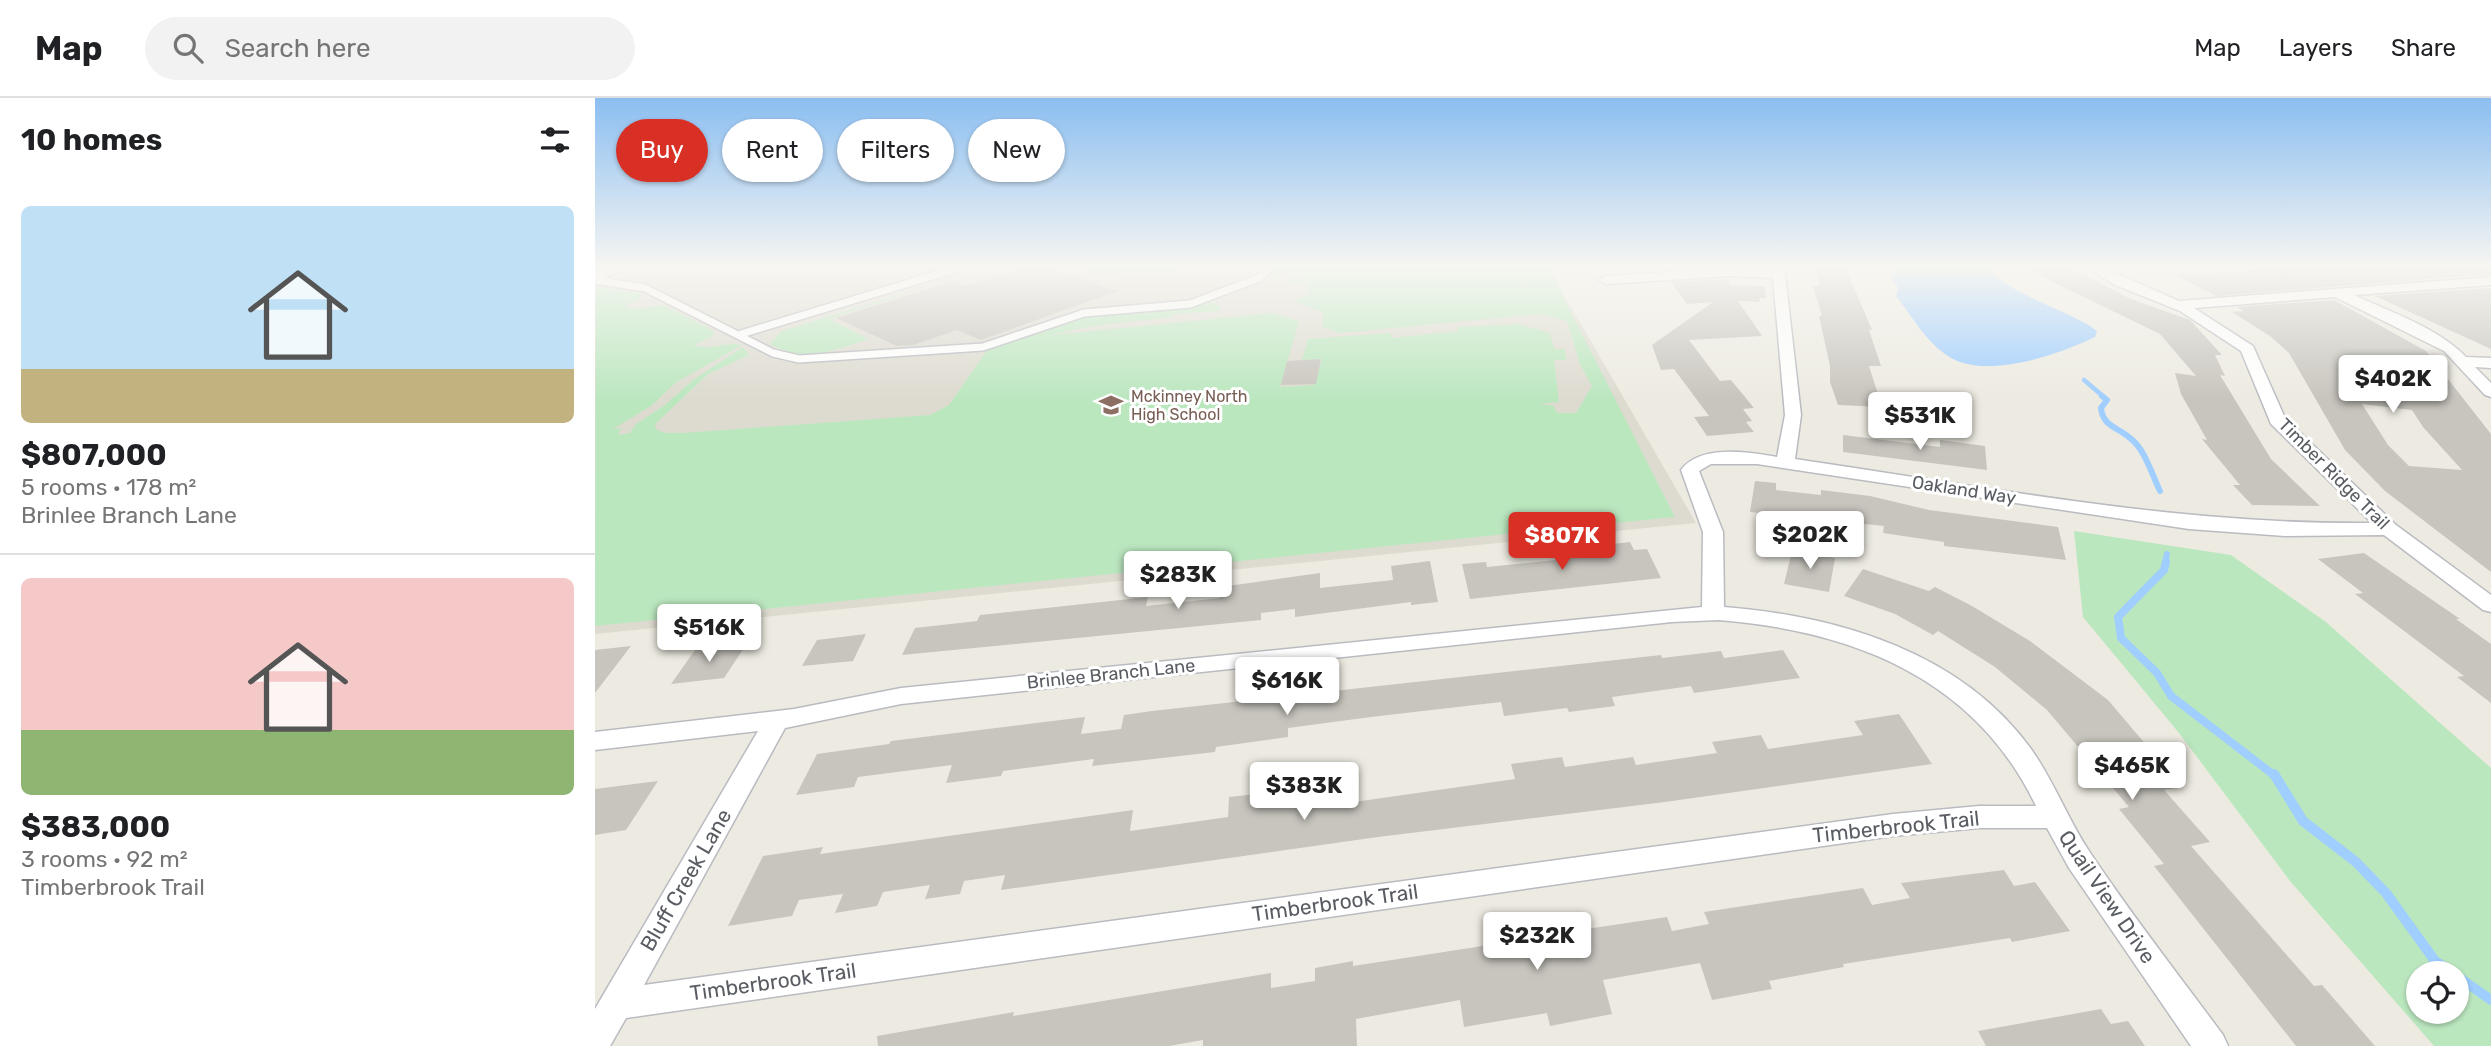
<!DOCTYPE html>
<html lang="en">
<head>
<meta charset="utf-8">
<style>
  body { margin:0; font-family:Rubik,sans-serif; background:#f2f2f2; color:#202124; height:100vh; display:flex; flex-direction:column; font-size:26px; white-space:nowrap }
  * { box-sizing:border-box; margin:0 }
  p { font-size:23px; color:#757577 }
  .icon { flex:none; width:38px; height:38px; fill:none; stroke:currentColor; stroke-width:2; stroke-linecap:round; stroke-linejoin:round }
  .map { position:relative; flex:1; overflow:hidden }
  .sheet { display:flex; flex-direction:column; background:#fff; width:595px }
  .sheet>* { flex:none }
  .hud { position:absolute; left:21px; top:21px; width:665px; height:63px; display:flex; gap:14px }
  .buttons { position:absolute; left:1811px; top:863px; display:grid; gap:14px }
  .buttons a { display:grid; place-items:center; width:63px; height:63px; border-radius:50%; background:#fff; box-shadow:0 2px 5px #0004; font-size:35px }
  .price { position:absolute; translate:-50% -60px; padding:0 16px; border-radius:7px; background:#fff; color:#222; font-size:23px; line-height:46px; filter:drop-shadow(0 2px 4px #0008) }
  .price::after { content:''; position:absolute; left:50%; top:42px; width:21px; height:16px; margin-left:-10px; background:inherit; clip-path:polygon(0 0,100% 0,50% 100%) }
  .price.active { background:#d93025; color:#fff }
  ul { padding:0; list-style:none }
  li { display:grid; align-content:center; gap:14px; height:371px; padding:0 21px }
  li+li { border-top:2px solid #e0e0e0 }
  li span { display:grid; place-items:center; height:217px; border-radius:10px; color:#555 }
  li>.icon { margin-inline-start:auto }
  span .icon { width:126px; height:126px; fill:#fffc; stroke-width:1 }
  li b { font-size:30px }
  h2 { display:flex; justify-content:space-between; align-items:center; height:84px; padding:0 21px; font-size:30px }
  .pill { padding:0 24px; border-radius:32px; background:#fff; box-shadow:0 2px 5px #0004; font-size:24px; line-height:63px }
  .pill.active { background:#d93025; color:#fff }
  header { display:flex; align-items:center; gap:42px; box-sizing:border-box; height:98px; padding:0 35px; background:#fff; border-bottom:2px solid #e0e0e0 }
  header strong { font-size:33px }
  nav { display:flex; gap:38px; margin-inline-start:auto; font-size:24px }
  .search { width:490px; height:63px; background:#f2f2f2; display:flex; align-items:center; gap:18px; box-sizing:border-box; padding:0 24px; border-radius:38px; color:#757577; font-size:26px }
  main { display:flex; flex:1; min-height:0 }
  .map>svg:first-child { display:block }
  .education { fill:#dddbd0 }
  .green { fill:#bbe7bf; fill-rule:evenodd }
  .water { fill:#9fceff }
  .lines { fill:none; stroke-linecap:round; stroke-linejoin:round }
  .stream-far3 { stroke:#9fceff; stroke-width:4.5 }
  .stream-far2 { stroke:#9fceff; stroke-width:6 }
  .stream-far1 { stroke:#9fceff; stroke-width:8 }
  .stream { stroke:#9fceff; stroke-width:10 }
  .building { fill:#c8c5be; fill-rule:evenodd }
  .service-casing { stroke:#b9bbc1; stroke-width:10 }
  .minor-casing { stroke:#b9bbc1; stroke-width:3 }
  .tertiary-casing { stroke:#b9bbc1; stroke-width:4 }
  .service { stroke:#fff; stroke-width:7 }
  .minor { fill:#fff; fill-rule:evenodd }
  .tertiary { fill:#fff; fill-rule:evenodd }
  .labels { text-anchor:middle; stroke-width:6; stroke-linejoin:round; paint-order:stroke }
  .far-education-label { font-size:16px; fill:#785e54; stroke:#fff; text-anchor:start }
  .street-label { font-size:18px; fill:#595d63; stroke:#fff }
  .near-street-label { font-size:21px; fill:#595d63; stroke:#fff }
</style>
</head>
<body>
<header>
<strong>Map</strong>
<div class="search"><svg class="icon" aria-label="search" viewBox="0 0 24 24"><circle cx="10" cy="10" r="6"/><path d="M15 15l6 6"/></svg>Search here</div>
<nav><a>Map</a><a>Layers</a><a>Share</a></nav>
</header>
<main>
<section class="sheet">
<h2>10 homes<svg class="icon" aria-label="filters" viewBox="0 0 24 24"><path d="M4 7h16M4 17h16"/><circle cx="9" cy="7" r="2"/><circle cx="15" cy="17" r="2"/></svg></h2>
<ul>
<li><span style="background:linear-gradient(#bfe0f5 75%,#c2b280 0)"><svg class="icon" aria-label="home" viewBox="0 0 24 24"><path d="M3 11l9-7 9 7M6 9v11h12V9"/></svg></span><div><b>$807,000</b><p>5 rooms · 178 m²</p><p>Brinlee Branch Lane</p></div></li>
<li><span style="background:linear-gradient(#f6c9c9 70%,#8fb573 0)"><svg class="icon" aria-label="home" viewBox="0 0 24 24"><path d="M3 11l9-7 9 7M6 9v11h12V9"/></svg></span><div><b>$383,000</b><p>3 rooms · 92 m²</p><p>Timberbrook Trail</p></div></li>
</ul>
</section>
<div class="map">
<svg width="1896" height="948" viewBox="0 0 1896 948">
  <rect width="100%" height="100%" fill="#edebe1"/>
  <path class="education" d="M 50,169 L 953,169 L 1101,425 L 0,536 L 0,189 Z"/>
  <path class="green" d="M 484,169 L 642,169 L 491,177 L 493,171 L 483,171 Z
    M 681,169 L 953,169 L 1080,419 L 0,528 L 1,189 L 45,195 L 45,201 L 29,208 L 38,211 L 68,207 L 119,233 L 118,238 L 99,247 C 115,253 130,243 147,247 L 80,285 L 56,308 L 18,331 L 26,330 L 23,337 L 35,335 L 41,326 L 70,307 L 98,282 L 148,249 L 154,257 L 113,276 L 60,326 L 61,331 L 69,335 L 88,335 L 335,317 L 354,307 L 393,251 L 492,219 L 572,213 L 613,204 L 625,208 L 624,213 L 579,216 L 578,219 L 497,228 L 456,237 L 677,215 L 704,223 L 685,289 L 719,287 L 727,261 L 707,262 L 713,241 L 795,235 L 797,240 L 863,233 L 862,229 L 924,226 L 955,235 L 959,251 L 970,251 L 971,262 L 959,262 L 964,304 L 945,306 L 959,308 L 962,315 L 981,315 L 997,288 L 985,266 L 972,223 L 944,216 L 745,235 L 728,229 L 728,214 L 698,203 L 712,197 L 712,185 L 694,186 L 694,181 L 708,179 L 708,176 C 695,172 684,179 671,180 L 681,174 Z
    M 353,182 L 234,221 L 273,241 C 238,253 209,265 175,246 L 187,233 Z
    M 1479,433 L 1636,457 L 1731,524 L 1896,670 L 1896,948 L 1839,948 L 1695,783 L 1584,635 L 1488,519 ZM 1862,875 L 1862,914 L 1824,914 L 1824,875 Z"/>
  <path class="water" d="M 1305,169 L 1394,169 C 1408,195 1477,213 1502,233 L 1500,239 C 1463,257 1386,284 1350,256 C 1330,242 1316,217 1301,198 L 1303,190 L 1297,181 Z"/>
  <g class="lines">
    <path class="stream-far3" d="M 1489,282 L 1509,299"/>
    <path class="stream-far2" d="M 1507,298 L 1512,302 L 1506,310 C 1508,329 1523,329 1535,340 C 1550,351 1557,377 1565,393
      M 1570,465 L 1572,456"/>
    <path class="stream-far1" d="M 1571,464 L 1569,472 L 1523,519 L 1526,540 L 1562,575 L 1576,598 L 1680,678"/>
    <path class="stream" d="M 1679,676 L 1708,723 L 1761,764 L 1791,795 L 1840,863 L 1858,875
      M 1862,878 L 1896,902"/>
  </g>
  <path class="building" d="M 433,169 L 450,169 L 522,193 L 386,242 L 362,232 L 318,247 L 302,248 L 241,220 L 359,183 L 372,188 Z
    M 1219,169 L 1250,169 L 1277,232 L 1274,232 L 1286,268 L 1274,268 L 1287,309 L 1243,307 L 1235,284 L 1235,268 L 1224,218 L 1227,218 L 1218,188 L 1225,188 Z
    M 1427,169 L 1474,169 L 1536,201 L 1595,222 L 1627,257 L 1620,257 L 1630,278 L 1625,277 L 1676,361 L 1725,408 L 1657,407 L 1638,387 L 1645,387 L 1607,341 L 1612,342 L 1586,296 L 1580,275 L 1601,278 L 1565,236 Z
    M 1703,169 L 1896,169 L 1896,176 L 1621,198 L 1581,177 Z
    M 1134,181 L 1134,187 L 1170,188 L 1171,200 L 1164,200 L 1165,204 L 1143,203 L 1167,238 L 1094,242 L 1125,283 L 1136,282 L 1159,310 L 1148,311 L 1157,323 L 1151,324 L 1159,334 L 1112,338 L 1099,319 L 1114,318 L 1079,271 L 1066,272 L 1057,247 L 1118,204 L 1092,206 L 1076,184 Z
    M 1896,190 L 1896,251 L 1780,198 Z
    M 1739,202 L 1831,253 L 1896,336 L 1896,474 L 1790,393 L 1750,352 L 1694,255 L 1675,238 L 1637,214 L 1649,213 L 1642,209 ZM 1767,306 L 1817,312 L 1828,329 L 1867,372 L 1814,368 L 1793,347 Z
    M 726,261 L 721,286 L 686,287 L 692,263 Z
    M 1248,337 L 1345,349 L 1345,342 L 1390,348 L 1392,372 L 1248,354 Z
    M 1160,383 L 1181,385 L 1181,392 L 1226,397 L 1226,392 L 1275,398 L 1334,412 L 1463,429 L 1471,462 L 1349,448 L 1349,444 L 1288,435 L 1289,428 L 1155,414 Z
    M 1035,444 L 1039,452 L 1052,451 L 1066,480 L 875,501 L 867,466 L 891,464 L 892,469 L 961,462 L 960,459 L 1012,453 L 1009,447 Z
    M 1197,453 L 1240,460 L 1234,494 L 1189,486 Z
    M 1769,455 L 1865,521 L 1861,521 L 1896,546 L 1896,605 L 1862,579 L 1869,578 L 1760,496 L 1768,495 L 1723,461 Z
    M 835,463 L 843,504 L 816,507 L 816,504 L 700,519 L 700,511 L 666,515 L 666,522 L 307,557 L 320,530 L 382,523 L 385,517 L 553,499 L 551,508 L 625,500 L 626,489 L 725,475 L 725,490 L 798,482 L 796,468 Z
    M 1268,471 L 1334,493 L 1340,489 L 1377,508 L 1435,543 L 1513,602 L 1587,689 L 1569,692 L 1615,744 L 1596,748 L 1719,888 L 1727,887 L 1780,948 L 1701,948 L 1559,768 L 1569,766 L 1524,711 L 1534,709 L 1452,612 L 1400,569 L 1343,533 L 1338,537 L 1300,516 L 1249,498 Z
    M 271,536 L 258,563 L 207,568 L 222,542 Z
    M 151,547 L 129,580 L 76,586 L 100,552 Z
    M 36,548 L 0,595 L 0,552 Z
    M 1188,552 L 1205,580 L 1099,595 L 1096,588 L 1017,599 L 1020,608 L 974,614 L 972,610 L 909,618 L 906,604 L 776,619 L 693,630 L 693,639 L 621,649 L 620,654 L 497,668 L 499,661 L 408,673 L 406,678 L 351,685 L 357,667 L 263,679 L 259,689 L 201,697 L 222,656 L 294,646 L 296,643 L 490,619 L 486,636 L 526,631 L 529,617 L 557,613 L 1066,557 L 1067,560 L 1126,553 L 1129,560 Z
    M 1304,616 L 1337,666 L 1070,704 L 783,739 L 406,792 L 410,777 L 369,783 L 365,796 L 330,801 L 335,787 L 288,794 L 282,808 L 240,815 L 248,796 L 204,802 L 197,818 L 133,828 L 168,758 L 228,749 L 225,756 L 538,712 L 535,733 L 633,719 L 634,699 L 758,685 L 759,704 L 920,681 L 916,666 L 967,659 L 970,669 L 1038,659 L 1041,667 L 1122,655 L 1117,644 L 1166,637 L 1173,651 L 1268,637 L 1259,623 Z
    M 63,683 L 31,732 L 0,737 L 0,691 Z
    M 1409,772 L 1419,788 L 1440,784 L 1475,833 L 1417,844 L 1415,840 L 1248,866 L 1249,869 L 1174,883 L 1177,891 L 1117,902 L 1105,865 L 1008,882 L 1017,916 L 955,928 L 952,915 L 869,929 L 865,902 L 761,921 L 762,948 L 608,948 L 608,942 L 574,948 L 283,948 L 282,938 L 419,914 L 418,918 L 676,875 L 676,890 L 720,883 L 720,870 L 758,863 L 758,868 L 920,843 L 923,855 L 961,848 L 958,836 L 1072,819 L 1077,833 L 1114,826 L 1109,814 L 1268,790 L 1277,807 L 1315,800 L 1306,785 Z
    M 1506,911 L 1516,926 L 1533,923 L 1550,948 L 1391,948 L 1383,933 Z"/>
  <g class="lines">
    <g class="service-casing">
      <path id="service" d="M 0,182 L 50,190 L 178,255 L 204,261 L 388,249 L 489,215 L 595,206 L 664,180 L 676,169
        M 146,236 L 367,169"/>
    </g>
    <g class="minor-casing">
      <path id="minor" d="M 1177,169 L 1189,169 L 1190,176 L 1206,317 L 1200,361 C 1391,389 1583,427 1777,425 L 1676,326 L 1646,253 L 1585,213 L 1518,186 L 1492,169 L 1507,169 L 1584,203 L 1896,179 L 1896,187 L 1759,197 C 1797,215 1842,229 1871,259 L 1896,260 L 1896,270 L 1880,269 L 1896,285 L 1896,299 L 1890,297 L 1849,253 L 1740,199 L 1599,210 L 1658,248 L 1690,320 L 1801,427 L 1896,497 L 1896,514 L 1888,512 L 1789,437 L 1690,438 L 1594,431 L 1162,366 L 1116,366 L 1104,373 L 1128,434 L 1129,509 C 1243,518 1366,554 1436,651 C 1459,683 1472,720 1494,753 C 1536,816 1583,876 1628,937 L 1633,948 L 1596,948 L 1474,770 L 1452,730 L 1384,730 L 1298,738 L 31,920 L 15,948 L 0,948 L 0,911 L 163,633 L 0,652 L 0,634 L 199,611 L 306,590 L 1107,509 L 1108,434 L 1086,372 C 1105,346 1154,354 1182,359 L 1190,317 L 1178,180 L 1136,178 L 1011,186 L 1004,182 L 1011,178 L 1136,170 L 1177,172 ZM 1124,522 C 1258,533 1380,580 1441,708 L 1384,708 L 1298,716 L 49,887 L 190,630 L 306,606 L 1077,524 Z"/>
    </g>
    <g class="tertiary-casing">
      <path id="tertiary" d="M 12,169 L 34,169 L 0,184 L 0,173 Z"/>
    </g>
    <use href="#service" class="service"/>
    <use href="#minor" class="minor"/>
    <use href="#tertiary" class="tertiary"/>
  </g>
  <linearGradient id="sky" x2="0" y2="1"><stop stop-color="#8bbef1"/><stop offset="0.56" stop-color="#f7f6f2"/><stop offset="1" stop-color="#f7f6f2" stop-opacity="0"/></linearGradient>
  <rect width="1896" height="301" fill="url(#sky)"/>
  <defs>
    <g id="school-bare" transform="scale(1.89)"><path d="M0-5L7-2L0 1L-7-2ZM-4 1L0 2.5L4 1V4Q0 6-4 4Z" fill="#8d6e63" stroke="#fff" stroke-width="2.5" paint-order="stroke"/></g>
  </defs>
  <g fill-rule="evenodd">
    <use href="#school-bare" x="516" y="307"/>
  </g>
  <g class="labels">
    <g class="far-education-label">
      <text x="536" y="304">Mckinney North<tspan x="536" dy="18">High School</tspan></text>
    </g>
    <g class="street-label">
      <text transform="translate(1739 376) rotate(45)" y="6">Timber Ridge Trail</text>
      <text transform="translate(1369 392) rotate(9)" y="6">Oakland Way</text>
      <text transform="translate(516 576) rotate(-6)" y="6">Brinlee Branch Lane</text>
    </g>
    <g class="near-street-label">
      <text transform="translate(1301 729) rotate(-6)" y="7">Timberbrook Trail</text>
      <text transform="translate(91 782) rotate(-60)" y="7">Bluff Creek Lane</text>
      <text transform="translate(1512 799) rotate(56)" y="7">Quail View Drive</text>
      <text transform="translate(740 805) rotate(-8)" y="7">Timberbrook Trail</text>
      <text transform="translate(178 884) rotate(-8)" y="7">Timberbrook Trail</text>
    </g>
  </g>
</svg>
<div class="buttons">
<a><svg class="icon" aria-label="locate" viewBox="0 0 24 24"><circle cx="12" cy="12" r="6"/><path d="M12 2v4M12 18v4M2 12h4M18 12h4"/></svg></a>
</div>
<b class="price" style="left:1798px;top:317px">$402K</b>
<b class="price" style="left:1325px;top:354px">$531K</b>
<b class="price" style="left:1215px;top:473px">$202K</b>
<b class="price active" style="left:967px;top:474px">$807K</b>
<b class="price" style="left:583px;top:513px">$283K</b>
<b class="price" style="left:114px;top:566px">$516K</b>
<b class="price" style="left:692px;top:619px">$616K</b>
<b class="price" style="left:1537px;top:704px">$465K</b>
<b class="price" style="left:709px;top:724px">$383K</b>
<b class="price" style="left:942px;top:874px">$232K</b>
<div class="hud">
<a class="pill active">Buy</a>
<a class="pill">Rent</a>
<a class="pill">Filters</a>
<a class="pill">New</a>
</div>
</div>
</main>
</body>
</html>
